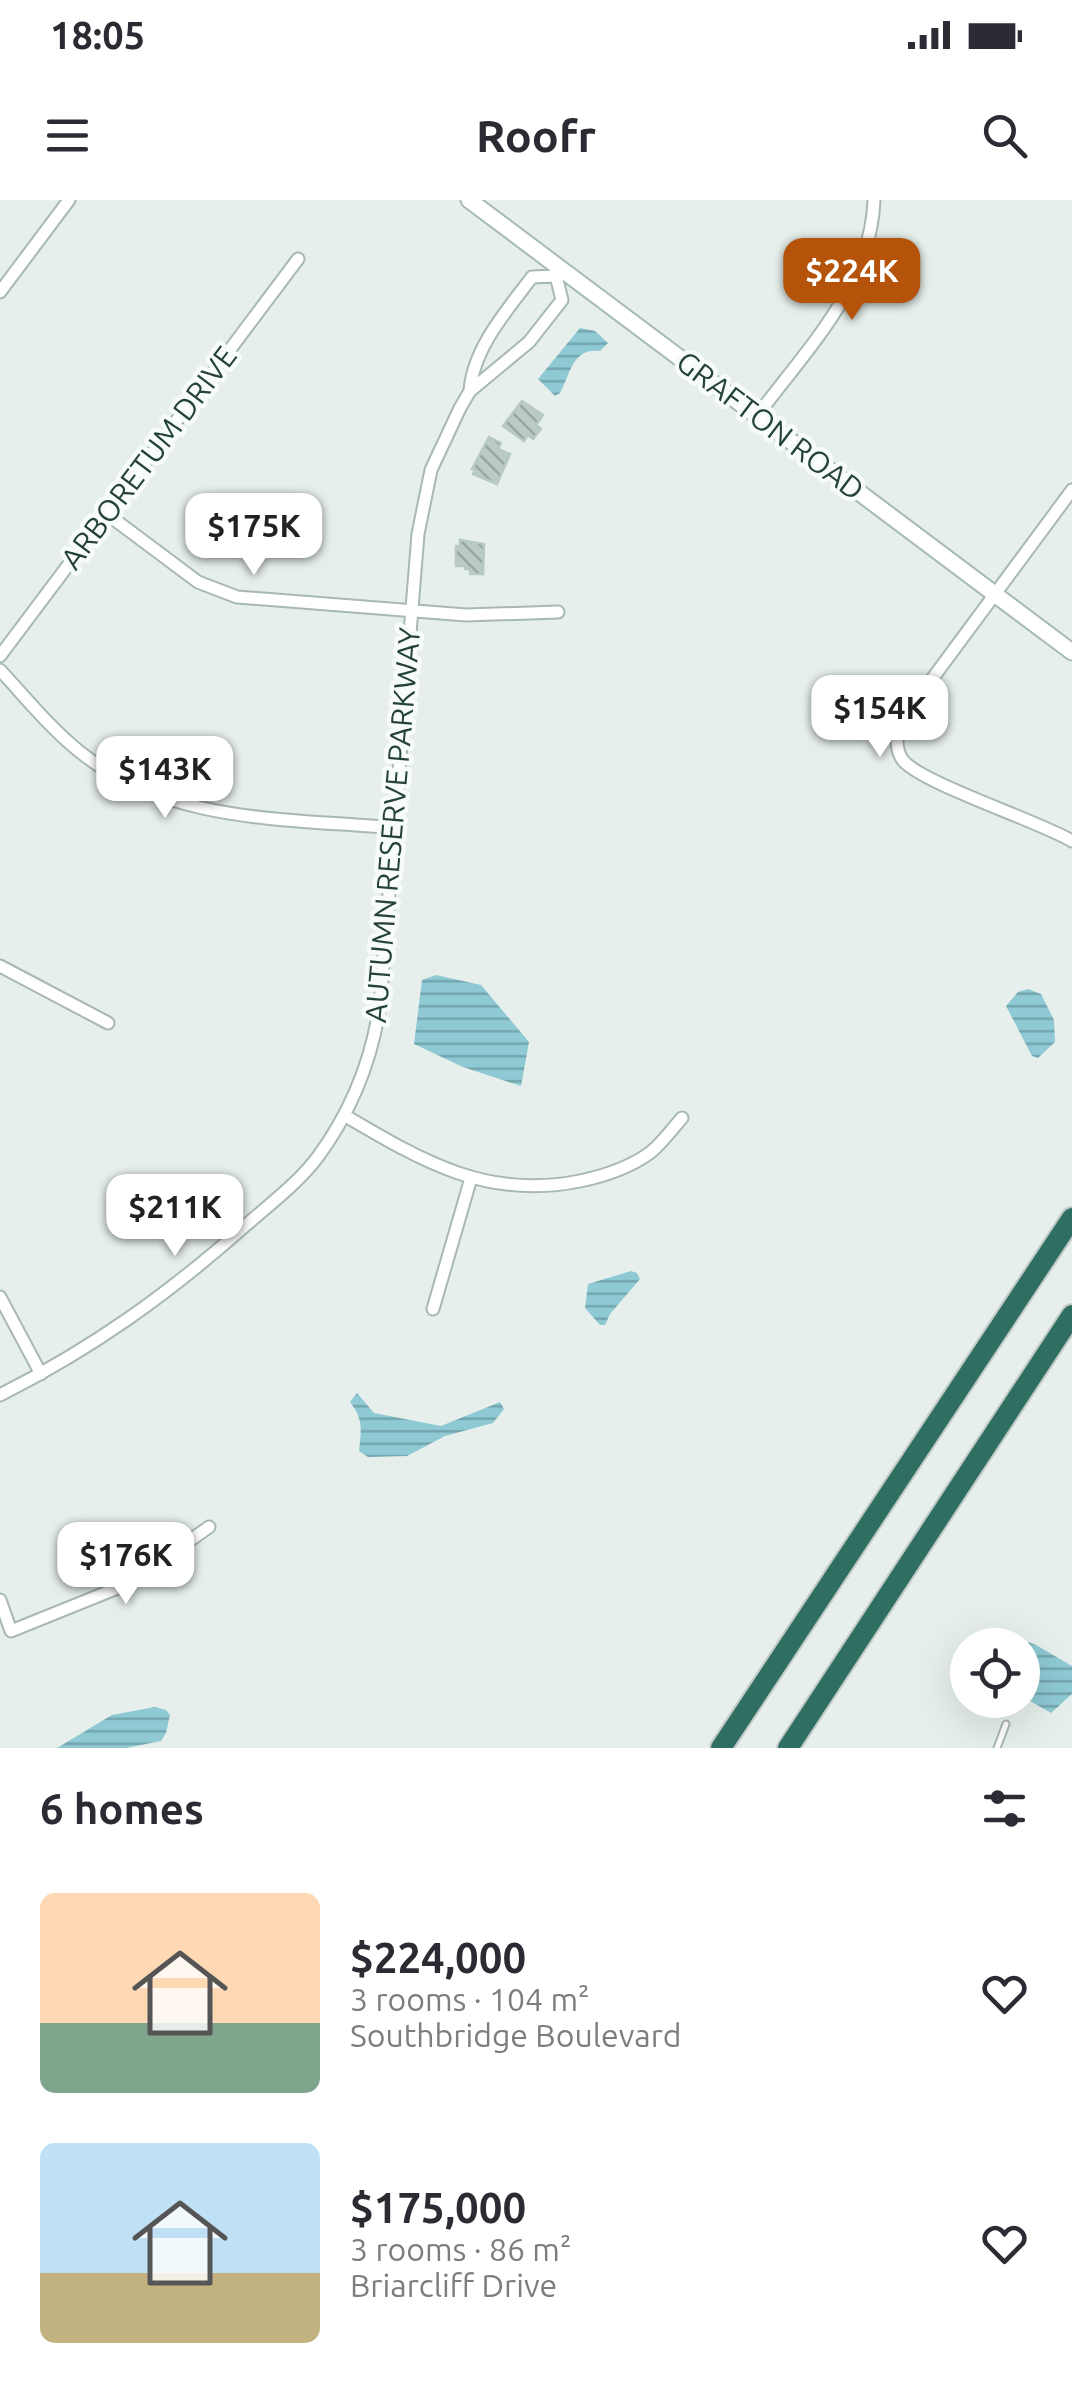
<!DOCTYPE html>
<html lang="en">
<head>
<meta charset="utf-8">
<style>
  body { margin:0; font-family:Ubuntu,sans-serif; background:#f2f2f3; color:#2b2b33; height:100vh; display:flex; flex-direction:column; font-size:38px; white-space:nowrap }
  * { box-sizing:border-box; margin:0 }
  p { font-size:32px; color:#7c7c81 }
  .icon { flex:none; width:55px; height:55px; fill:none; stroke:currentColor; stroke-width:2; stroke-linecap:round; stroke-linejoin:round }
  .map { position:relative; height:1548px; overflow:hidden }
  .sheet { display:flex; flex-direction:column; background:#fff; flex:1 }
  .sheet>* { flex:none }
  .buttons { position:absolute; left:950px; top:1428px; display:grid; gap:20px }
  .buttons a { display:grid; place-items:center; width:90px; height:90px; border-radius:50%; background:#fff; box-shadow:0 10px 40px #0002; font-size:50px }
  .price { position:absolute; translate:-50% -85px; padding:0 22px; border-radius:20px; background:#fff; color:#222; font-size:32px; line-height:65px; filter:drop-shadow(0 2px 5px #0008) }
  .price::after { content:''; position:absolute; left:50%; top:60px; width:30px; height:22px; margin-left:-15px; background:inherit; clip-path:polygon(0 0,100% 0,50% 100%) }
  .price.current { background:#b45309; color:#fff }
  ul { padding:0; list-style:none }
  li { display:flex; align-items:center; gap:30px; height:250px; padding:0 40px }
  li span { display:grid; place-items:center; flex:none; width:280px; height:200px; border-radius:15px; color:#555 }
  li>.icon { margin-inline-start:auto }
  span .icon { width:120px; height:120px; fill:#fffc; stroke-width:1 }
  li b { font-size:42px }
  h2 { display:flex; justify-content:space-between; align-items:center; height:120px; padding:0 40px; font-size:42px }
  .status { display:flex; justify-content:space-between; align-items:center; height:70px; padding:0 50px; background:#fff; direction:ltr }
  .status svg { height:28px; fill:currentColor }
  header { display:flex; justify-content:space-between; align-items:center; height:130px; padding:0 40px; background:#fff; font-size:45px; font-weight:700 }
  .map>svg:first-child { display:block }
  .water { fill:url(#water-rules) }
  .building { fill:url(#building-back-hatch); stroke:#b8c9c2; stroke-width:2.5 }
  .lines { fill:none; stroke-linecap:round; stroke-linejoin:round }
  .lane-casing { stroke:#a8b8b2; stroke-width:9 }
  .street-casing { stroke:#a8b8b2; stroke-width:15 }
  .secondary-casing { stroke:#a4bbb3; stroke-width:19 }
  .highway-casing { stroke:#c2cac8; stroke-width:24 }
  .lane { stroke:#fff; stroke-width:5 }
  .street { stroke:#fff; stroke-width:11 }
  .secondary { stroke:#fff; stroke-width:15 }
  .highway { stroke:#2f6f62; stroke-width:20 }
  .labels { text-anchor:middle; stroke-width:9; stroke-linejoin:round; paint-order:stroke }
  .street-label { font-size:30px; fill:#24423a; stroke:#f7fbf9 }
</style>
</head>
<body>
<div class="status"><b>18:05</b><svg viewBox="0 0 49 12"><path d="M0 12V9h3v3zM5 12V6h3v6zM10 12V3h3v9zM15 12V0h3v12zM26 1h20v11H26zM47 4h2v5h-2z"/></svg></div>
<header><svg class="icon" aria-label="menu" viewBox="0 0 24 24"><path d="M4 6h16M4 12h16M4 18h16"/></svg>Roofr<svg class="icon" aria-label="search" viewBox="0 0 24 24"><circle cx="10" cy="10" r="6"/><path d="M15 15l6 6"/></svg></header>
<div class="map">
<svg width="1072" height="1548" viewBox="0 0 1072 1548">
  <defs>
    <pattern id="water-rules" width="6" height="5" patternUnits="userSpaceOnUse" patternTransform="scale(2.5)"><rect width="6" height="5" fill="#8ec9d4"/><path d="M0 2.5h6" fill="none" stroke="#74a5ad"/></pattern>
    <pattern id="building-back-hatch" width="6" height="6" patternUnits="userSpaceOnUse" patternTransform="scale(2.5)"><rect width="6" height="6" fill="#bbcac4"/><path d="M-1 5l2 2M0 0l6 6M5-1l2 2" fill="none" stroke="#98a6a0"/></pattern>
  </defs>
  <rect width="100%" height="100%" fill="#e6efeb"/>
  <path class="water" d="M 580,128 L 595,131 L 608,143 L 600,151 C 572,148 571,173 560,193 L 555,196 L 538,179 Z
    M 436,775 L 481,785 L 529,842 L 521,886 L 463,867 L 414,844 L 422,780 Z
    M 1028,789 L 1041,794 L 1054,820 L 1055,842 L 1038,858 L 1032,856 L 1006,806 L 1018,792 Z
    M 631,1071 L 637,1073 L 640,1079 L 610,1114 L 605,1125 L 600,1125 L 585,1108 L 588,1084 Z
    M 357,1193 L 374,1213 L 441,1226 L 500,1202 L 504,1209 L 493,1223 L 445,1236 L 407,1256 L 368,1257 L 359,1251 C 361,1230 364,1220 350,1202 Z
    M 1012,1436 L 1036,1445 L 1072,1466 L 1072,1494 L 1051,1513 L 1023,1497 L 1022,1445 L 1004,1445 Z
    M 155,1507 L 166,1510 L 170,1515 L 166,1533 L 161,1541 L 126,1548 L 57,1548 L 112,1515 Z"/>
  <path class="building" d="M 522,201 L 543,215 L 536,225 L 541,229 L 533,239 L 528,235 L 524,241 L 503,226 Z
    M 489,237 L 501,243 L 498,249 L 510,254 L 497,284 L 473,274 L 475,270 L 472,269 Z
    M 460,340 L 484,344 L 483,374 L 470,374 L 470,369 L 465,369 L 465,366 L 456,366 L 456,346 L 460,346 Z"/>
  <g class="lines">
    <g class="lane-casing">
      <path id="lane" d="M 997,1548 L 1006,1524"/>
    </g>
    <g class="street-casing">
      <path id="street" d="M 0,92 L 69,0
        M 757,216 C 806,150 871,86 874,0
        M 1072,290 L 901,521 C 896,533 895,548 902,559 C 917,582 1039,621 1072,641
        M 107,314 L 198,382 L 237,397 L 466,415 L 558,412
        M 0,456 L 298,59
        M 0,470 C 26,498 50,528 80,552 C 170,624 285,618 394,628
        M 0,766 L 108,823
        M 344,915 C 422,961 487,1000 580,981 C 604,976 631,967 651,952 C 663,942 672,929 682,918
        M 0,1097 L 41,1174
        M 433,1109 L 471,978
        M 0,1195 C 93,1148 167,1095 245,1026 C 269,1005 297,984 317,958 C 351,912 372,860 380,804 L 418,334 L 431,270 L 460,208 L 470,191 L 529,142 L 562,100 L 556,76 L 532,77 C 508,109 473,148 470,191
        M 0,1400 L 11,1431 L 130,1383 L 209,1327"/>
    </g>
    <g class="secondary-casing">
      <path id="secondary" d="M 469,0 L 1072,452"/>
    </g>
    <g class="highway-casing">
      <path id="highway" d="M 721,1548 L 1072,1018
        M 788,1548 L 1072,1115"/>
    </g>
    <use href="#lane" class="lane"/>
    <use href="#street" class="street"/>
    <use href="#secondary" class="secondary"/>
    <use href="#highway" class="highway"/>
  </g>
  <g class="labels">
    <g class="street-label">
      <text transform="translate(770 226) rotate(37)" y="10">GRAFTON ROAD</text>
      <text transform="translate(149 258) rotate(-53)" y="10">ARBORETUM DRIVE</text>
      <text transform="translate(393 625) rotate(-85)" y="10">AUTUMN RESERVE PARKWAY</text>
    </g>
  </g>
</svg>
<div class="buttons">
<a><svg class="icon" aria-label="locate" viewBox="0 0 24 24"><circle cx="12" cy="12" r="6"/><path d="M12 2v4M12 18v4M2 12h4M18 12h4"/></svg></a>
</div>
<b class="price current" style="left:852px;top:123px">$224K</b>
<b class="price" style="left:254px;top:378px">$175K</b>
<b class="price" style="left:880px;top:560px">$154K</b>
<b class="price" style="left:165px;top:621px">$143K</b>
<b class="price" style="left:175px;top:1059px">$211K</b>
<b class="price" style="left:126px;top:1407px">$176K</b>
</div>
<section class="sheet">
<h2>6 homes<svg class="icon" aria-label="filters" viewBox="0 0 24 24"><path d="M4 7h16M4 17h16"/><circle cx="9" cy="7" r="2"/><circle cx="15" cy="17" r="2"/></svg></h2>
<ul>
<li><span style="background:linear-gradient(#ffd9b3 65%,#7fa58c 0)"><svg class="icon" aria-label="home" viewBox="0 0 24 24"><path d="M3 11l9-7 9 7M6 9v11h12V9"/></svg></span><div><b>$224,000</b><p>3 rooms · 104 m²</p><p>Southbridge Boulevard</p></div><svg class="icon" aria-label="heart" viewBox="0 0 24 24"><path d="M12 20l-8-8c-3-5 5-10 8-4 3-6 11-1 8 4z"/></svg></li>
<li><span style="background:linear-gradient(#bfe0f5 65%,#c2b280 0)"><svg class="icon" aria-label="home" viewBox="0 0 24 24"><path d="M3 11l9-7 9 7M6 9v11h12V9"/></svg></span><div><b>$175,000</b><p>3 rooms · 86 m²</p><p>Briarcliff Drive</p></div><svg class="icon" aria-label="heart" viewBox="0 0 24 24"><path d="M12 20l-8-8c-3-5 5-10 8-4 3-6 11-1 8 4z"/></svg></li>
</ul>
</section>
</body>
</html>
